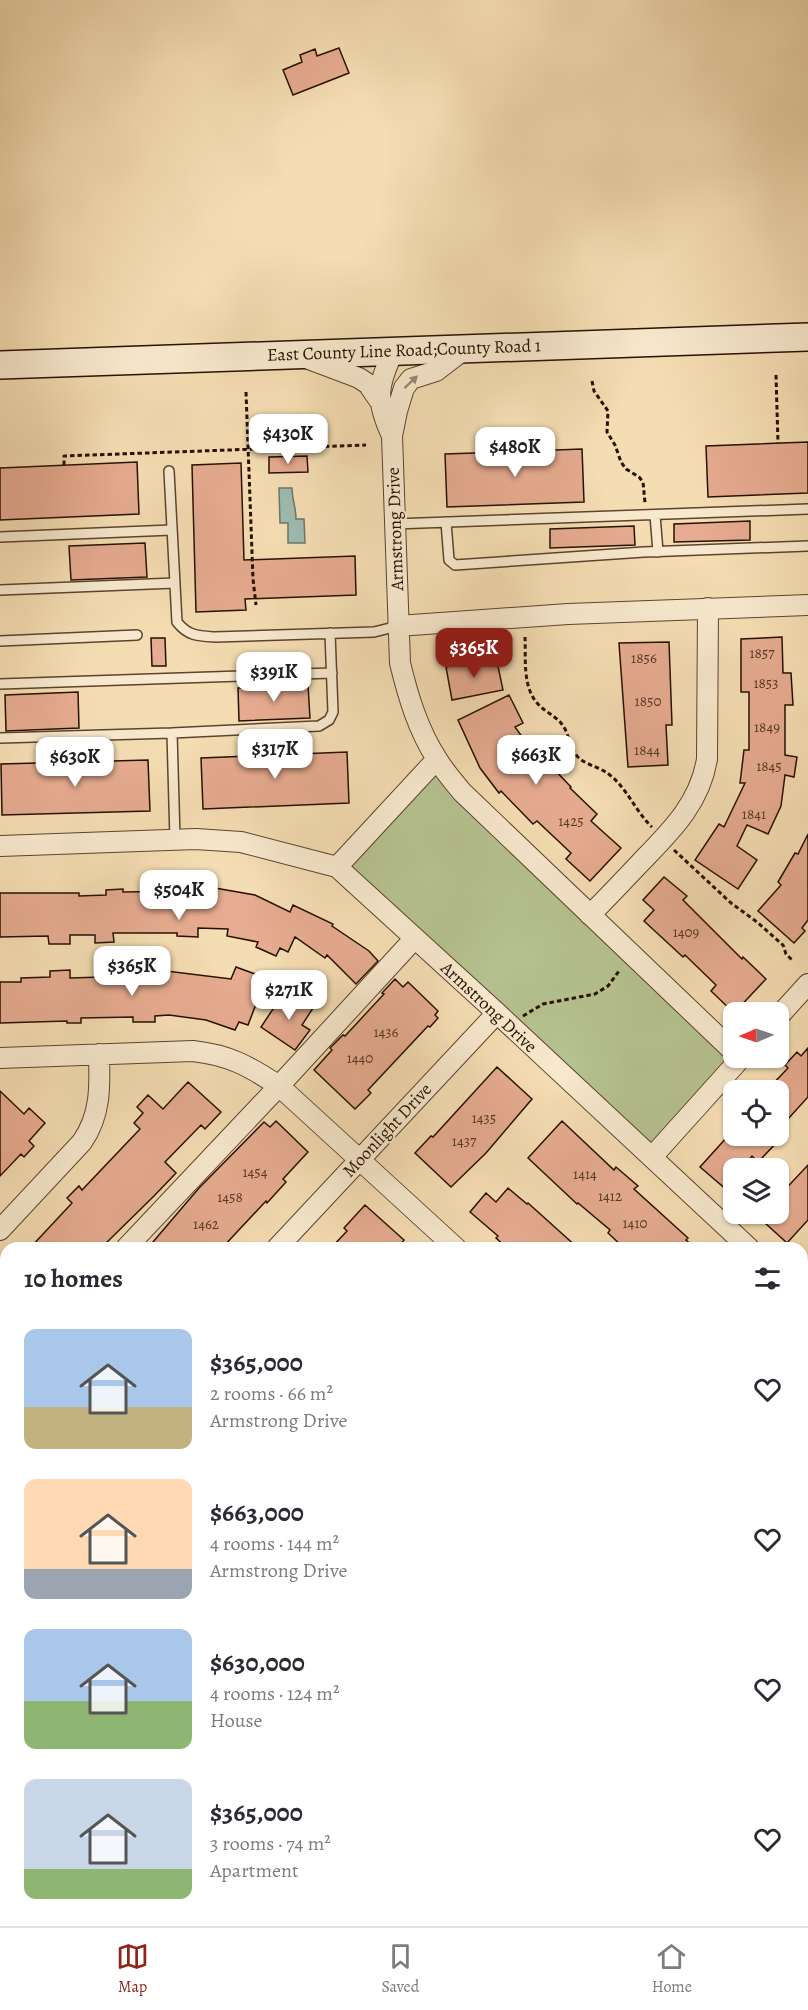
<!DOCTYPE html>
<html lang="en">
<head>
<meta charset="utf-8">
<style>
  body { margin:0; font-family:Alegreya,serif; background:#f7f7f7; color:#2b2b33; height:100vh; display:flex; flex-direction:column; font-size:22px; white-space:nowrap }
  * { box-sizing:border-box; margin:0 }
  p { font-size:20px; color:#7c7c81 }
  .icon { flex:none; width:33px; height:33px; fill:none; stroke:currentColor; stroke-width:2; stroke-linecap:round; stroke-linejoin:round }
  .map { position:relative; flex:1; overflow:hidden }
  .details { position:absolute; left:0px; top:1242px; width:808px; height:684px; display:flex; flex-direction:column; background:#fff; border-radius:18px 18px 0 0; box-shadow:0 2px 4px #0004 }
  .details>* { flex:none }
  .needle { width:39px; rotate:268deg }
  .tools { position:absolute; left:723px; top:1002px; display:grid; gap:12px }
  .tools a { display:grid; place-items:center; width:66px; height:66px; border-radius:12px; background:#fff; box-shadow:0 2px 4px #0004; font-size:30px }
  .price { position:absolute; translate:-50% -51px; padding:0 14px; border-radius:12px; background:#fff; color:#222; font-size:20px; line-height:39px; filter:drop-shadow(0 2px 3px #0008) }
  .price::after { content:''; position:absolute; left:50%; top:36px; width:18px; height:14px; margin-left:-9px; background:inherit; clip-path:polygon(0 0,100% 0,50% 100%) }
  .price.on { background:#8f2418; color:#fff }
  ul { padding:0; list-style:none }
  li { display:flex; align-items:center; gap:18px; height:150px; padding:0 24px }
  li span { display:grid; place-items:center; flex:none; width:168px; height:120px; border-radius:12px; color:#555 }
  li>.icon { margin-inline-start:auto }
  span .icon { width:72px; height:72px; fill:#fffc; stroke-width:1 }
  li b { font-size:26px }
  h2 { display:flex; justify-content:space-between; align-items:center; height:72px; padding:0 24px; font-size:26px }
  .menu { display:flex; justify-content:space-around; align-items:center; height:84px; border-top:2px solid #e1e1e2; background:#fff; font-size:16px; color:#7c7c81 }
  .menu a { display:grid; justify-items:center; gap:3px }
  .menu .on { color:#8f2418 }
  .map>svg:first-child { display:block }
  .green { fill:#b6c291; stroke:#6e6a48; stroke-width:1.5 }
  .water { fill:#9dbbb1; stroke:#6d776a; stroke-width:1.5 }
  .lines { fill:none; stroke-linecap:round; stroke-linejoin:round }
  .stream { stroke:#6d776a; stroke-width:4.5 }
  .building { fill:#e6ab90; stroke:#261100; stroke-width:1.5 }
  .lane-casing { stroke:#5a442d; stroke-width:12 }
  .street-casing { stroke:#5a442d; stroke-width:22 }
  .secondary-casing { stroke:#261100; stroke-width:30 }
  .path { stroke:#261100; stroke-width:3; stroke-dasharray:4.5 3; stroke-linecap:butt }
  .lane { stroke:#f8e9ce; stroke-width:9 }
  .street { stroke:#f8e9ce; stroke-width:20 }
  .secondary { stroke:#f8e9ce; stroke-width:27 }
  .oneway { fill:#9a8871 }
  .labels { text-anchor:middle; stroke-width:4.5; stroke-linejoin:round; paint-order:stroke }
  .number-label { font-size:15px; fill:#563824 }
  .street-label { font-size:18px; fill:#261100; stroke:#f8e9ce }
</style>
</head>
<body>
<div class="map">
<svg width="808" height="1926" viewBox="0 0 808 1926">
  <rect width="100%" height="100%" fill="#f5ddb3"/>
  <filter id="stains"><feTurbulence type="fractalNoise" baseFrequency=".00333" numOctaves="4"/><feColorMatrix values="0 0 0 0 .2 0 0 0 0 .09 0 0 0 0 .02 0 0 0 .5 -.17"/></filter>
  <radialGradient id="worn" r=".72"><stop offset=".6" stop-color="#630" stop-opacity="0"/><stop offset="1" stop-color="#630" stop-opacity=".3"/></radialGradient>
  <path class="green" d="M 437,759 L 733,1052 L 652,1157 L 337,867 Z
    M 802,1482 L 808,1482 L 808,1644 L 802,1644 Z
    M 6,1832 L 6,1920 L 205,1920 L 198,1926 L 0,1926 L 0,1837 Z
    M 398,1920 L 480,1920 L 478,1926 L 399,1926 Z"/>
  <path class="water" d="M 279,488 L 292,488 C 292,499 296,507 296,519 L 304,519 L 305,543 L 288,543 L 288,523 L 280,523 Z"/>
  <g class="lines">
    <path class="stream" d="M 802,1558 L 808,1558
      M 8,1926 L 15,1920"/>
  </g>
  <path class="building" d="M 339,48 L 349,73 L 293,95 L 283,70 L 302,62 L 300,55 L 315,49 L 317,56 Z
    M 808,442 L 808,493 L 708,497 L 706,446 Z
    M 582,449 L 584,502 L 447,507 L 445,454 Z
    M 307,456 L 308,472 L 269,473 L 269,457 Z
    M 137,462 L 139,514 L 0,520 L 0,468 Z
    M 241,463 L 244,560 L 355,556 L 356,595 L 245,599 L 246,610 L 196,612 L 192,465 Z
    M 750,521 L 750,540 L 674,542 L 674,524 Z
    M 634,526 L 635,545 L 550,548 L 550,529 Z
    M 145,543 L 147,577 L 71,580 L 69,546 Z
    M 782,637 L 783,673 L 791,673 L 793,705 L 785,705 L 785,755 L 797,757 L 794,777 L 785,775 L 781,806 L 768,834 L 747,825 L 737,846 L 757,860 L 738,889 L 695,860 L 719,824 L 724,827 L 745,783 L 740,783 L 744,750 L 749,750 L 749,692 L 741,692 L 741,639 Z
    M 151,638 L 165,638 L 166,666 L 152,666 Z
    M 669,642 L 672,725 L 666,725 L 668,765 L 628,767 L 619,643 Z
    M 496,657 L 503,690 L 452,700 L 446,667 Z
    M 308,685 L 310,718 L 239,721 L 238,688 Z
    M 78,692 L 79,728 L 6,731 L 5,695 Z
    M 509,695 L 523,723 L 515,727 L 546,770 L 551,766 L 571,787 L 570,788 L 597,814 L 591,821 L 621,848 L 590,881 L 566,859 L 571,853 L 537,821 L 533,824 L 501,791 L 499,793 L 480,768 L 458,720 Z
    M 347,752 L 349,803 L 203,809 L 201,758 Z
    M 148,760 L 150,811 L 2,815 L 1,764 Z
    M 808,834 L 808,920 L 802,928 L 805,931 L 794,943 L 758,911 L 781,885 L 778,882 L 795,853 L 798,854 Z
    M 664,877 L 687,896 L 683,900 L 742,959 L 743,957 L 766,979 L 734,1013 L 711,991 L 716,985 L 685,955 L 683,957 L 644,921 L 654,910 L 643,900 Z
    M 195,887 L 215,888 L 255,895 L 290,912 L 293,905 L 333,924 L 332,926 L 369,951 L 378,961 L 356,984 L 327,955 L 325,958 L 295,937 L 288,952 L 280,948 L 276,956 L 256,947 L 258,942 L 227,936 L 228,929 L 198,928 L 198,937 L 177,936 L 177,933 L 113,933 L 114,942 L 95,943 L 95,935 L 70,935 L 70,944 L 49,944 L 48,936 L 0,937 L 0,893 L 79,893 L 79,896 L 106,895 L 106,890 L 123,889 L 123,892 L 195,891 Z
    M 236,967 L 266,978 L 248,1025 L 239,1022 L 235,1030 L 206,1020 L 169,1015 L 155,1016 L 155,1022 L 133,1022 L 133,1017 L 81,1018 L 81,1023 L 67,1023 L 67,1021 L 0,1023 L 0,982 L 21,982 L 21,978 L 50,977 L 50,971 L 70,970 L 70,978 L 102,977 L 102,973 L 158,970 L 231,979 Z
    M 395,979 L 403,987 L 408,982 L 438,1011 L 435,1015 L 438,1018 L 430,1027 L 428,1026 L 368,1090 L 371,1093 L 355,1109 L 314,1070 L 332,1050 L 330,1048 L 343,1035 L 345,1036 L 384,994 L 382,993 Z
    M 283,994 L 297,1003 L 302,996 L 315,1005 L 302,1025 L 310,1030 L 295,1050 L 261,1027 Z
    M 808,1048 L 808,1097 L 778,1130 L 778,1090 L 767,1090 L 788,1068 L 785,1065 L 797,1052 L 801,1056 Z
    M 497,1067 L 532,1099 L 486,1153 L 451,1187 L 415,1153 L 431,1136 L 433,1137 Z
    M 188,1082 L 221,1112 L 205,1129 L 201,1125 L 165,1162 L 176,1173 L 154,1196 L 101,1248 L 30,1248 L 72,1203 L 67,1198 L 79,1186 L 82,1190 L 140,1129 L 134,1123 L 143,1113 L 137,1107 L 148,1095 L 163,1109 Z
    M 0,1091 L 24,1114 L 29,1108 L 45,1123 L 29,1141 L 34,1146 L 24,1157 L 21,1154 L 0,1176 Z
    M 276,1121 L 308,1152 L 283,1179 L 286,1182 L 267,1203 L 266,1201 L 222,1248 L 160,1248 L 153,1242 L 199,1188 L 264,1122 L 270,1127 Z
    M 562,1121 L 614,1170 L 616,1167 L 638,1186 L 634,1189 L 688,1238 L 686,1240 L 695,1248 L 624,1248 L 608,1233 L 610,1230 L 578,1203 L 577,1204 L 528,1158 Z
    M 728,1136 L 783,1136 L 758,1162 L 752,1156 L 742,1168 L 734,1168 L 734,1196 L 700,1167 Z
    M 808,1165 L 808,1220 L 787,1243 L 755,1214 L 778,1214 L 778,1197 Z
    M 508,1188 L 527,1204 L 528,1203 L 578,1248 L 507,1248 L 496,1238 L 498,1236 L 470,1212 L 486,1193 L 496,1202 Z
    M 365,1205 L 404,1240 L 397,1248 L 331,1248 L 347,1231 L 344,1228 Z"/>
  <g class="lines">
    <g class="lane-casing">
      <path id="lane" d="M 169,471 L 177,622 C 188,636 198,636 215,637 L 374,632 L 398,626
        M 655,515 L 658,552
        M 446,522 L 449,560 L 455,565 L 644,552 L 808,546
        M 394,524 L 808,509
        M 0,537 L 172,530
        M 0,590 L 175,583
        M 0,641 L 137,635
        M 0,684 L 332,673
        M 0,738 L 172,733
        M 175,839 L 172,733 L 319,726 L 329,720 L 333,712 L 330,633
        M 802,1880 L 808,1875
        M 759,1926 L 763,1920"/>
    </g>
    <g class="street-casing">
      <path id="street" d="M 466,348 L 436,371 L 411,379 L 404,388 L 397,411 L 392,436 L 400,663 C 408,696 418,730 437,759 C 444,771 454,782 462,792 L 734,1052
        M 306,358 L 359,378 L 368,384 L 379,400
        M 392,436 C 375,399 377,386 394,350
        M 398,626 L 568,614 L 808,605
        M 0,846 L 196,839 L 241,842 L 337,867 L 497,1013 L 749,1248
        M 337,867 L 437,759
        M 590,915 C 607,898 624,880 641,862 C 671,831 700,803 707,759 L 708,608
        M 415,938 L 279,1086 L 456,1248
        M 778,1017 L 808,984
        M 0,1058 L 193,1051 C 229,1055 249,1066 279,1086 L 126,1248
        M 652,1157 L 741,1058
        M 0,1230 L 82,1142 C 101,1115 100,1086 99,1054
        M 277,1248 L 497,1013
        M 802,1276 L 808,1270
        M 802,1298 L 808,1304
        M 0,1381 L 6,1375
        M 0,1545 L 6,1538
        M 0,1579 L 6,1584
        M 581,1920 L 581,1926
        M 198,1926 L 205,1920"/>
    </g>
    <g class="secondary-casing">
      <path id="secondary" d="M 0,365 L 808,337"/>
    </g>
    <path class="path" d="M 776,375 L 778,443
      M 592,381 L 594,391 L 608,411 L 607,432 L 615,445 L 621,462 L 626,469 L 639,477 L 643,482 L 645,503
      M 246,392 L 253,579 L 256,605
      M 64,465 L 64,456 L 366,445
      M 525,637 C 526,658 522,687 538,704 C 546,713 559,717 565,729 C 570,739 570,750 579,758 C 588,766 601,767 611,776 C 628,790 636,812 652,827
      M 674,850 L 731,903 L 757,922 L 783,945 L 786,954 L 792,960
      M 523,1016 L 543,1004 L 595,994 L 608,986 L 619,971
      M 802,1518 L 808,1518
      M 802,1604 L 808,1604
      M 0,1884 L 6,1879
      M 409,1920 L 409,1926
      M 790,1920 L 797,1926
      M 131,1926 L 140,1920"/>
    <use href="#lane" class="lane"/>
    <use href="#street" class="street"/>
    <use href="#secondary" class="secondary"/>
  </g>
  <defs><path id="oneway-solid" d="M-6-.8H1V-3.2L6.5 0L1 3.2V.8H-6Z" transform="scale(1.5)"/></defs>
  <use class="oneway" href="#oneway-solid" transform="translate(411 382) rotate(-43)"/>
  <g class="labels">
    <g class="number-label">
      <text x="762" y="658">1857</text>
      <text x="644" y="663">1856</text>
      <text x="766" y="688">1853</text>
      <text x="648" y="706">1850</text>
      <text x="767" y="732">1849</text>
      <text x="647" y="755">1844</text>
      <text x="769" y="771">1845</text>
      <text x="754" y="819">1841</text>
      <text x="571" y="826">1425</text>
      <text x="686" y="937">1409</text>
      <text x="386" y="1037">1436</text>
      <text x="360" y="1063">1440</text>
      <text x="484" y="1123">1435</text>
      <text x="464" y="1146">1437</text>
      <text x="255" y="1177">1454</text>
      <text x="585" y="1179">1414</text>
      <text x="610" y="1201">1412</text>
      <text x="230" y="1202">1458</text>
      <text x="635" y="1228">1410</text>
      <text x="206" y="1229">1462</text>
    </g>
    <g class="street-label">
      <text transform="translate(404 350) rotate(-2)" y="6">East County Line Road;County Road 1</text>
      <text transform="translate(395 529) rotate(-92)" y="6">Armstrong Drive</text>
      <text transform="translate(489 1007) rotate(43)" y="6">Armstrong Drive</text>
      <text transform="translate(387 1130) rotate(-47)" y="6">Moonlight Drive</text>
    </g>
  </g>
  <rect width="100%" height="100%" filter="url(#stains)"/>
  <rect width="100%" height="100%" fill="url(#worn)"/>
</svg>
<div class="tools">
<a><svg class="needle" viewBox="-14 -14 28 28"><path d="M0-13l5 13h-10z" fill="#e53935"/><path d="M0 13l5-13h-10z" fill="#7c7c81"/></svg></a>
<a><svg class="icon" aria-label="locate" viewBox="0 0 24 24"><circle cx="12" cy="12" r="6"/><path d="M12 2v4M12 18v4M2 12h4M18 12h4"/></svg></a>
<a><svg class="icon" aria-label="layers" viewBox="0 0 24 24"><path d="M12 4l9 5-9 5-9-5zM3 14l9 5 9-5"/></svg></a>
</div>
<b class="price" style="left:288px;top:465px">$430K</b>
<b class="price" style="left:515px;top:478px">$480K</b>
<b class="price on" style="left:474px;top:679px">$365K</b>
<b class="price" style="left:274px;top:703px">$391K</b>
<b class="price" style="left:275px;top:780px">$317K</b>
<b class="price" style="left:536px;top:786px">$663K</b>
<b class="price" style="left:75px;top:788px">$630K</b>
<b class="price" style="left:179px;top:921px">$504K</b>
<b class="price" style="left:132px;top:997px">$365K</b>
<b class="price" style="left:289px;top:1021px">$271K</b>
<section class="details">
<h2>10 homes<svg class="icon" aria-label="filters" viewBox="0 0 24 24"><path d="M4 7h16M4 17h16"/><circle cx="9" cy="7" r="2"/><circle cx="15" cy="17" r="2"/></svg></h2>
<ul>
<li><span style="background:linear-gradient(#a9c7e8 65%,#c2b280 0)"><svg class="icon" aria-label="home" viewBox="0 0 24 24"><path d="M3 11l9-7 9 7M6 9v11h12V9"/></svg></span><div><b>$365,000</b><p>2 rooms · 66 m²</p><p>Armstrong Drive</p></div><svg class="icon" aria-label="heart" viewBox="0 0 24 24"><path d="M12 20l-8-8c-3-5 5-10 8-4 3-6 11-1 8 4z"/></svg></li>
<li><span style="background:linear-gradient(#ffd9b3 75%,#9aa5b1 0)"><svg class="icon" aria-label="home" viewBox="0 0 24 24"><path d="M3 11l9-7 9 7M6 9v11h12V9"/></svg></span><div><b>$663,000</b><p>4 rooms · 144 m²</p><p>Armstrong Drive</p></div><svg class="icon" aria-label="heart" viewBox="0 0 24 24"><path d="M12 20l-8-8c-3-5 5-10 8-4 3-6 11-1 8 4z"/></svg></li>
<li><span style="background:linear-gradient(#a9c7e8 60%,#8fb573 0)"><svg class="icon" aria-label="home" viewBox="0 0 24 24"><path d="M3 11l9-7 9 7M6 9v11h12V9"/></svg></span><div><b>$630,000</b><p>4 rooms · 124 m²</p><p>House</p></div><svg class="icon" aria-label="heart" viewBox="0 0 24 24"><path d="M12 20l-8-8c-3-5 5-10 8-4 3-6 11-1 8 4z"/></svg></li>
<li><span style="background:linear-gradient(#c9d6e8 75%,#8fb573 0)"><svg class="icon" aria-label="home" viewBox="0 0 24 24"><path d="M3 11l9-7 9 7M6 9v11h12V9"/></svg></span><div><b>$365,000</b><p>3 rooms · 74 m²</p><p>Apartment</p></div><svg class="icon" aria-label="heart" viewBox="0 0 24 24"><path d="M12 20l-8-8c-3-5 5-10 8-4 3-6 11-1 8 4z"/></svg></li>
</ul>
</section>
</div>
<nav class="menu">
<a class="on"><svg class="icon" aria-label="map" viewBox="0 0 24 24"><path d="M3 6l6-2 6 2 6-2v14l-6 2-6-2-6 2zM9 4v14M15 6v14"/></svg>Map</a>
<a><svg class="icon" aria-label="saved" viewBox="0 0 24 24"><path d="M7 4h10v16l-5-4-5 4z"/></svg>Saved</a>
<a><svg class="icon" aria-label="home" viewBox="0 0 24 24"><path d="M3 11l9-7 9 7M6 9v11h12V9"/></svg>Home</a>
</nav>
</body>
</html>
